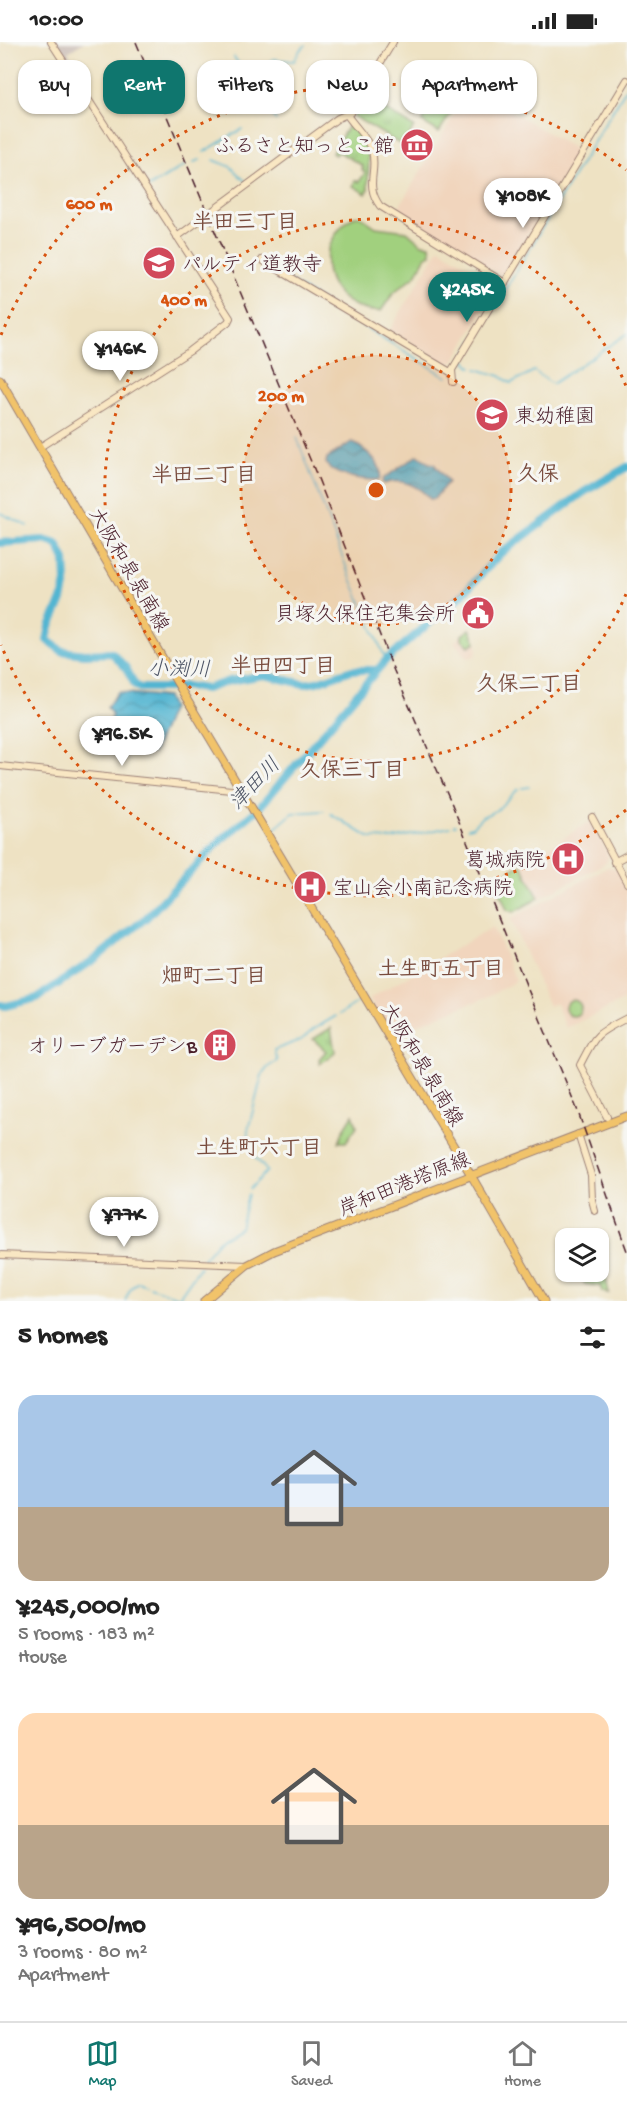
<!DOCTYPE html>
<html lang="en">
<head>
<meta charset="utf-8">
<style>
  body { margin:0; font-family:"Gochi Hand","Klee One",sans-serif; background:#f6f6f6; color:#222; height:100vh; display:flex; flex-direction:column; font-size:22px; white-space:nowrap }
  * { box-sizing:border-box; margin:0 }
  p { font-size:20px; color:#767676 }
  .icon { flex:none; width:33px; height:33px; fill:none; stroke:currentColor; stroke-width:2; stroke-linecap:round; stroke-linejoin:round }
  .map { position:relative; height:1259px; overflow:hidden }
  .details { display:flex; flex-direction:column; background:#fff; flex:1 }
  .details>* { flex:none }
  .hud { position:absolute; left:18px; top:18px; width:591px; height:54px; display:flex; gap:12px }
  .buttons { position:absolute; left:555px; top:1186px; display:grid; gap:12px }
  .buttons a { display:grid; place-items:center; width:54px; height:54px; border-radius:12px; background:#fff; box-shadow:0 2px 4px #0004; font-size:30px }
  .price { position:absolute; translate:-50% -51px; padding:0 14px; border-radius:21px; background:#fff; color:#222; font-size:20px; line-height:39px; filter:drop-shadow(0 2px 3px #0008) }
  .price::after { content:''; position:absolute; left:50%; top:36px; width:18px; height:14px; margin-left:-9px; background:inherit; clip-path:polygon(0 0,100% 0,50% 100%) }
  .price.selected { background:#0f766e; color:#fff }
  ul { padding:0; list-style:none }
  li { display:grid; align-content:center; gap:12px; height:318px; padding:0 18px }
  li span { display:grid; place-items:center; height:186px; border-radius:18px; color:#555 }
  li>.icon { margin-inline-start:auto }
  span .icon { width:108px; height:108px; fill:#fffc; stroke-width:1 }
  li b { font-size:26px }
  h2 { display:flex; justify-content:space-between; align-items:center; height:72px; padding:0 18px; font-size:26px }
  .pill { padding:0 21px; border-radius:18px; background:#fff; box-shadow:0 2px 4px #0004; font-size:21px; line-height:54px }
  .pill.selected { background:#0f766e; color:#fff }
  .status { display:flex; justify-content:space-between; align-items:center; height:42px; padding:0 30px; background:#fff; direction:ltr }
  .status svg { height:16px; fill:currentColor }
  .tab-bar { display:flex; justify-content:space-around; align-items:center; height:84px; border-top:2px solid #e0e0e0; background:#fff; font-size:16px; color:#767676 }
  .tab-bar a { display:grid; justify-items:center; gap:3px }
  .tab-bar .selected { color:#0f766e }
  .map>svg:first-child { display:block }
  .built { fill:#f1d5bd }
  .industrial { fill:#cec1ba }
  .grass { fill:url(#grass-tufts); stroke:#767854; stroke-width:1.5 }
  .pitch { fill:#a1d07e; stroke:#767854; stroke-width:1.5 }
  .water { fill:url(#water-waves); stroke:#4e6a7e; stroke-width:1.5 }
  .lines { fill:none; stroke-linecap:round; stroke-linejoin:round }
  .stream { stroke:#52b5d1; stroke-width:1.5 }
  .river { stroke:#52b5d1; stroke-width:8 }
  .secondary-casing { stroke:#9c8077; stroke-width:8 }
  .primary-casing { stroke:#9c8077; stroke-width:9 }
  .secondary { stroke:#f9e7c3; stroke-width:6 }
  .primary { stroke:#f1c36a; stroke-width:7 }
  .rail { stroke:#4a1f2b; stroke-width:1.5; stroke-dasharray:9 4.5; stroke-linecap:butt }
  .ring { fill:none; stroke:#d8530f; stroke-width:3; stroke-dasharray:3 6 }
  .labels { text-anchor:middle; stroke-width:6; stroke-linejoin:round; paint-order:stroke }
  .poi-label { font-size:20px; fill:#4a1f2b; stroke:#f6f6f2; text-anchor:end }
  .street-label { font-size:20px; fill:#4a1f2b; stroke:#f6f6f2 }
  .neighbourhood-label { font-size:21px; font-weight:bold; fill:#794c3e; stroke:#f6f6f2 }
  .water-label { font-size:21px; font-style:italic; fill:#4d5465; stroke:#f6f6f2 }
  .centre { fill:#d8530f; stroke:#f6f6f2; stroke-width:3 }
  .ring-label { font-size:18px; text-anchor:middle; font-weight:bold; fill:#d8530f; stroke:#f6f6f2; stroke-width:6; stroke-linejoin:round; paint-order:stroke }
</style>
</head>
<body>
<div class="status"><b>10:00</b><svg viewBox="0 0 49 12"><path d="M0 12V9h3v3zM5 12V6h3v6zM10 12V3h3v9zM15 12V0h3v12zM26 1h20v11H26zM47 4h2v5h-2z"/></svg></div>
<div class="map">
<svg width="627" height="1259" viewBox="0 0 627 1259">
  <defs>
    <pattern id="grass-tufts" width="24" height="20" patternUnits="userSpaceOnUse" patternTransform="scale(1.5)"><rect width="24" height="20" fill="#a1d07e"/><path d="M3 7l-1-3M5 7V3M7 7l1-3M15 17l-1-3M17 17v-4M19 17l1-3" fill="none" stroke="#8cb26d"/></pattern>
    <pattern id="water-waves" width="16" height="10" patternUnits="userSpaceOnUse" patternTransform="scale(1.5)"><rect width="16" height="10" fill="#52b5d1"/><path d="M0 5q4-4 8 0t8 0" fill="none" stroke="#4693aa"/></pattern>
  </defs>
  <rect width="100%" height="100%" fill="#f6f6f2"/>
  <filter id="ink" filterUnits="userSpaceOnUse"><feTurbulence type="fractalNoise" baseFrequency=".0167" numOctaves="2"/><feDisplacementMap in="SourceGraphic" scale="12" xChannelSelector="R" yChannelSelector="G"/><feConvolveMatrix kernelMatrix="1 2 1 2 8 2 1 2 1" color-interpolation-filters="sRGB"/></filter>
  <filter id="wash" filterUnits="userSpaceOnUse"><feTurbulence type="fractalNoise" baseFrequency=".008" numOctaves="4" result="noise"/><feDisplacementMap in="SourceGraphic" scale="24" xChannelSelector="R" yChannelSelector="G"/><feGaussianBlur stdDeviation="1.35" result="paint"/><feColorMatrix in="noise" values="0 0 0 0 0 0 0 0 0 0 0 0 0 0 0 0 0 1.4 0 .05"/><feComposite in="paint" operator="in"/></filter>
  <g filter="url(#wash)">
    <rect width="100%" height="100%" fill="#eee2c3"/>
    <path class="built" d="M 471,45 L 578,109 L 504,231 L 500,233 L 396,170 Z
      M 439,206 L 496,240 L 497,246 L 453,320 L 446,322 L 390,288 Z
      M 470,587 L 477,603 L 477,609 L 475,614 L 467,616 L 454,600 Z
      M 591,779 L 609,814 L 606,821 L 540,856 L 521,822 Z
      M 608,825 L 618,827 L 627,843 L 627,961 L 625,958 L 566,986 L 556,961 L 549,964 L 511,878 L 512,876 Z
      M 493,885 L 516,939 L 487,955 L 390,993 L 369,957 Z"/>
    <path class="industrial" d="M 55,0 L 84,0 L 68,10 L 72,18 L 67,20 Z"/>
    <path class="grass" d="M 364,55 L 414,85 L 403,104 L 353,74 Z
      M 349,82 C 375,107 368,116 368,148 L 366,152 L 353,144 L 355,138 L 359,140 L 365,131 L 362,128 L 363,124 L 339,110 L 335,113 L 332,111 Z
      M 470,587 L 476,600 L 469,604 L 462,597 L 462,593 Z
      M 521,822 L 539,856 L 514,870 L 507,868 L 496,840 L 498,836 Z
      M565 966a8 8 0 1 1 16 0a8 8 0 1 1-16 0Z
      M 331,986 L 335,1010 L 320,1022 L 319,1017 L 326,1009 L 313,997 Z
      M 353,1073 L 357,1084 L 346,1100 L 339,1100 L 343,1089 Z
      M 604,1227 L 609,1251 L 602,1250 L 600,1244 L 585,1242 L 579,1234 Z"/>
    <path class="pitch" d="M 437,56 L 454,66 L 439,90 L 422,80 Z
      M 355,174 L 360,174 L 376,185 L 407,189 L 422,202 L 430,203 L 431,212 L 426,214 L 416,233 L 394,250 L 381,269 C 373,269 365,269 358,265 C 316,248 318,196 355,174 Z"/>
    <path class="water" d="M 352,400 C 364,407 386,421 379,438 C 365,438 333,435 326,421 L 327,416 Z
      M 418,413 L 429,421 L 434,422 L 448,440 L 434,457 L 430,457 C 419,444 401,435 384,442 L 382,440 L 383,437 Z
      M 118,650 L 167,655 L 172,666 L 153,711 L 146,711 L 121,703 L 109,682 L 112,673 L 107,665 Z"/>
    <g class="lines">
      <path class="stream" d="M 234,15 L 245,31 L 249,33 L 273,17 L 294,19 L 300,8 L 306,3
        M 347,53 L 352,55 L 358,52
        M 267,67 L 276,78
        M 204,110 L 242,87
        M 214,118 L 231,125 L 247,141
        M 194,120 L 200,118
        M 149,145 L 184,124
        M 261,222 L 447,335
        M 464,317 L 472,325
        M 477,327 L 500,334 L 511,341 L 534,329 L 552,342 L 627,292
        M 456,329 L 627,45
        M 297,396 L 349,532 L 386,618
        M 0,471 L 28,484
        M 522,746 L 529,745
        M 331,772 L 370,796 L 392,797 L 450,785
        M 454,783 L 456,783
        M 468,786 L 472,785 L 482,775 L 497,768 L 518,747
        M 272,789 L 293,771 L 324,769
        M 340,972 L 361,958
        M 250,1147 L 267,1129 L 251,1110 L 247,1100 L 248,1088 L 262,1033 L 268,1025 L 277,1019 L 274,1008 L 301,998 L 314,987 L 336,974
        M 203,1217 L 219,1198 L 240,1186 L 248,1152
        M 150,1245 L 179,1255 L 200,1225
        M 125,1259 C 128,1251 131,1244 138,1240 L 146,1243"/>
      <path class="river" d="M 0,501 L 44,498 L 57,502 L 65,518 L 66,540 L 62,558 L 50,584 L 47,598 L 62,609 L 84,612 L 112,611 L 126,626 L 135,643 L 140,646 L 170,646 L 186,644 L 206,647 L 229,639 L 264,633 L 304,642 L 317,640 L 352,628 L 375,628
        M 0,963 L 6,964 L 37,956 L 95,917 L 146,876 L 221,798 L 258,767 L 386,618 L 460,555 L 501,511 L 584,450 L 627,425"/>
    </g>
  </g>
  <g filter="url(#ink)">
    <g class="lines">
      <g class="secondary-casing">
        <path id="secondary" d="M 347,73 C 355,85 367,95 372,109 C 378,130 364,142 380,164 L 505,241
          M 177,195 L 338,76 L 350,71 L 393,0
          M 262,218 L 452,331
          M 453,340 L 452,328 L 627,38
          M 40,405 L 190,309 L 228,280 L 230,276 L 51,0
          M 0,724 L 241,749
          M 592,775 L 627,841
          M 614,820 L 627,813
          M 607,1075 L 580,1023 C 596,992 595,992 627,976
          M 578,1092 L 591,1133 L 592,1158 L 595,1169
          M 0,1213 L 247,1223"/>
      </g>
      <g class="primary-casing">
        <path id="primary" d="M 0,337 L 183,651 L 471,1133 L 544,1259
          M 204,1259 L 247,1223 L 274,1209 L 627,1074"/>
      </g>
      <use href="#secondary" class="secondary"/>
      <use href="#primary" class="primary"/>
      <path class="rail" d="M 136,0 L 317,434 L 394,629 L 451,760 L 577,1067 L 627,1209"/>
    </g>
  </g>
  <circle cx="376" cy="448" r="135" fill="#d8530f" fill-opacity=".12"/>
  <g class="ring">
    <circle cx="376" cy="448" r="135"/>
    <path d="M626 552A271 271 0 1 1 626 344"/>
    <path d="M626 768A406 406 0 0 1 1 603M1 293A406 406 0 0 1 626 128"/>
  </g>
  <defs>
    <g id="museum-disc" transform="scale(1.725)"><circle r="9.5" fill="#d1495b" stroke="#f6f6f2"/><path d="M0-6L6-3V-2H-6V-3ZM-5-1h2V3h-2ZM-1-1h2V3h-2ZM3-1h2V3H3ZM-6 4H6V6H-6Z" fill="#fff"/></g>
    <g id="school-disc" transform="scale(1.725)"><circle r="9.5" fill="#d1495b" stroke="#f6f6f2"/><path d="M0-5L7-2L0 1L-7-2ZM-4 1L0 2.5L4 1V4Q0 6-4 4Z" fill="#fff"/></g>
    <g id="civic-disc" transform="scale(1.725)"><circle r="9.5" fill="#d1495b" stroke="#f6f6f2"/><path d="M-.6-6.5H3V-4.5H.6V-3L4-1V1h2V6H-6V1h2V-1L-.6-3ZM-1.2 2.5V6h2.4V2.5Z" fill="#fff"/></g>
    <g id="hospital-disc" transform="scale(1.725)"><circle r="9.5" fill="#d1495b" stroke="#f6f6f2"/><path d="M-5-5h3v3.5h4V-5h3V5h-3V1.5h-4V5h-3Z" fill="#fff"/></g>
    <g id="building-disc" transform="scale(1.725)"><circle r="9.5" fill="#d1495b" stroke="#f6f6f2"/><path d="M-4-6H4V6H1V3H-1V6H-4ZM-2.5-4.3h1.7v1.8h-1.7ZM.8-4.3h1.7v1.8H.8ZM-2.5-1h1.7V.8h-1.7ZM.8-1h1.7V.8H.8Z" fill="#fff"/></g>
  </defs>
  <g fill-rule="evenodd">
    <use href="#museum-disc" x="417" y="103"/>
    <use href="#school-disc" x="159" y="221"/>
    <use href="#school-disc" x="492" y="373"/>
    <use href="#civic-disc" x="478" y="571"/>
    <use href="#hospital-disc" x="568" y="817"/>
    <use href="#hospital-disc" x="310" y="845"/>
    <use href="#building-disc" x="220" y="1003"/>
  </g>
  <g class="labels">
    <g class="poi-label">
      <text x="394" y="110">ふるさと知っとこ館</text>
      <text x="182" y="228" text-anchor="start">パルティ道教寺</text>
      <text x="515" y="380" text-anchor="start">東幼稚園</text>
      <text x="455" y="578">貝塚久保住宅集会所</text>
      <text x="545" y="824">葛城病院</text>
      <text x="333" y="852" text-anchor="start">宝山会小南記念病院</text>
      <text x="197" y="1010">オリーブガーデンB</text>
    </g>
    <g class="street-label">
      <text transform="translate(130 527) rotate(60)" y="7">大阪和泉泉南線</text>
      <text transform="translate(423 1022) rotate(59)" y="7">大阪和泉泉南線</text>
      <text transform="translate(404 1141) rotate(-22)" y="7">岸和田港塔原線</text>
    </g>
    <g class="neighbourhood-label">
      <text x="245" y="186">半田三丁目</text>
      <text x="538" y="438">久保</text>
      <text x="204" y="439">半田二丁目</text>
      <text x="283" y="630">半田四丁目</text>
      <text x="529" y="648">久保二丁目</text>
      <text x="352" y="734">久保三丁目</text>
      <text x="441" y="933">土生町五丁目</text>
      <text x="214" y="940">畑町二丁目</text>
      <text x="259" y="1112">土生町六丁目</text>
    </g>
    <g class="water-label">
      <text transform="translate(179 626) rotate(1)" y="7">小渕川</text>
      <text transform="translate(254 741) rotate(-46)" y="7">津田川</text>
    </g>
  </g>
  <circle cx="376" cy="448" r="9" class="centre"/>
  <g class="ring-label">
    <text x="89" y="167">600 m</text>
    <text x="184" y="263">400 m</text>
    <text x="281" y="359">200 m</text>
  </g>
</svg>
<div class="buttons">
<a><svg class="icon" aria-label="layers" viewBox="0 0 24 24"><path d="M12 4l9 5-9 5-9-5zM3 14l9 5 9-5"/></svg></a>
</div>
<b class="price" style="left:523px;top:187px">¥108K</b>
<b class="price selected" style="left:467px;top:281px">¥245K</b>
<b class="price" style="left:120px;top:340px">¥146K</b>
<b class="price" style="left:122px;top:725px">¥96.5K</b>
<b class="price" style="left:124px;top:1206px">¥77K</b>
<div class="hud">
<a class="pill">Buy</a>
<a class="pill selected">Rent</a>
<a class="pill">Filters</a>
<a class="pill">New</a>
<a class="pill">Apartment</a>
</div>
</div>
<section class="details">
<h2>5 homes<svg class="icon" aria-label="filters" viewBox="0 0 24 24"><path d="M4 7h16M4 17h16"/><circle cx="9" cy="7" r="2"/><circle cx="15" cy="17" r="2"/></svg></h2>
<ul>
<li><span style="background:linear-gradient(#a9c7e8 60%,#b9a48a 0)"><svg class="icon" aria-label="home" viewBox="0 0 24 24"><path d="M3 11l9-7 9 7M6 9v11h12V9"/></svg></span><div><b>¥245,000/mo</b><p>5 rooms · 183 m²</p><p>House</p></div></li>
<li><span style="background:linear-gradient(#ffd9b3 60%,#b9a48a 0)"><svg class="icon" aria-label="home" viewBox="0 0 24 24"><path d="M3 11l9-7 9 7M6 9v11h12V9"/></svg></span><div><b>¥96,500/mo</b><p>3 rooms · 80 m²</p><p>Apartment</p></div></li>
</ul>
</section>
<nav class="tab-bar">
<a class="selected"><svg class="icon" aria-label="map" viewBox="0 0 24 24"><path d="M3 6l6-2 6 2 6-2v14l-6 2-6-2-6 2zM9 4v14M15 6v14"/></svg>Map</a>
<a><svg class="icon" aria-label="saved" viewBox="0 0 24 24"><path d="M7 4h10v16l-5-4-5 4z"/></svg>Saved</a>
<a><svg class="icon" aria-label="home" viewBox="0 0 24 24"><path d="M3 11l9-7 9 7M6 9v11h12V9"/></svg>Home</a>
</nav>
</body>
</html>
